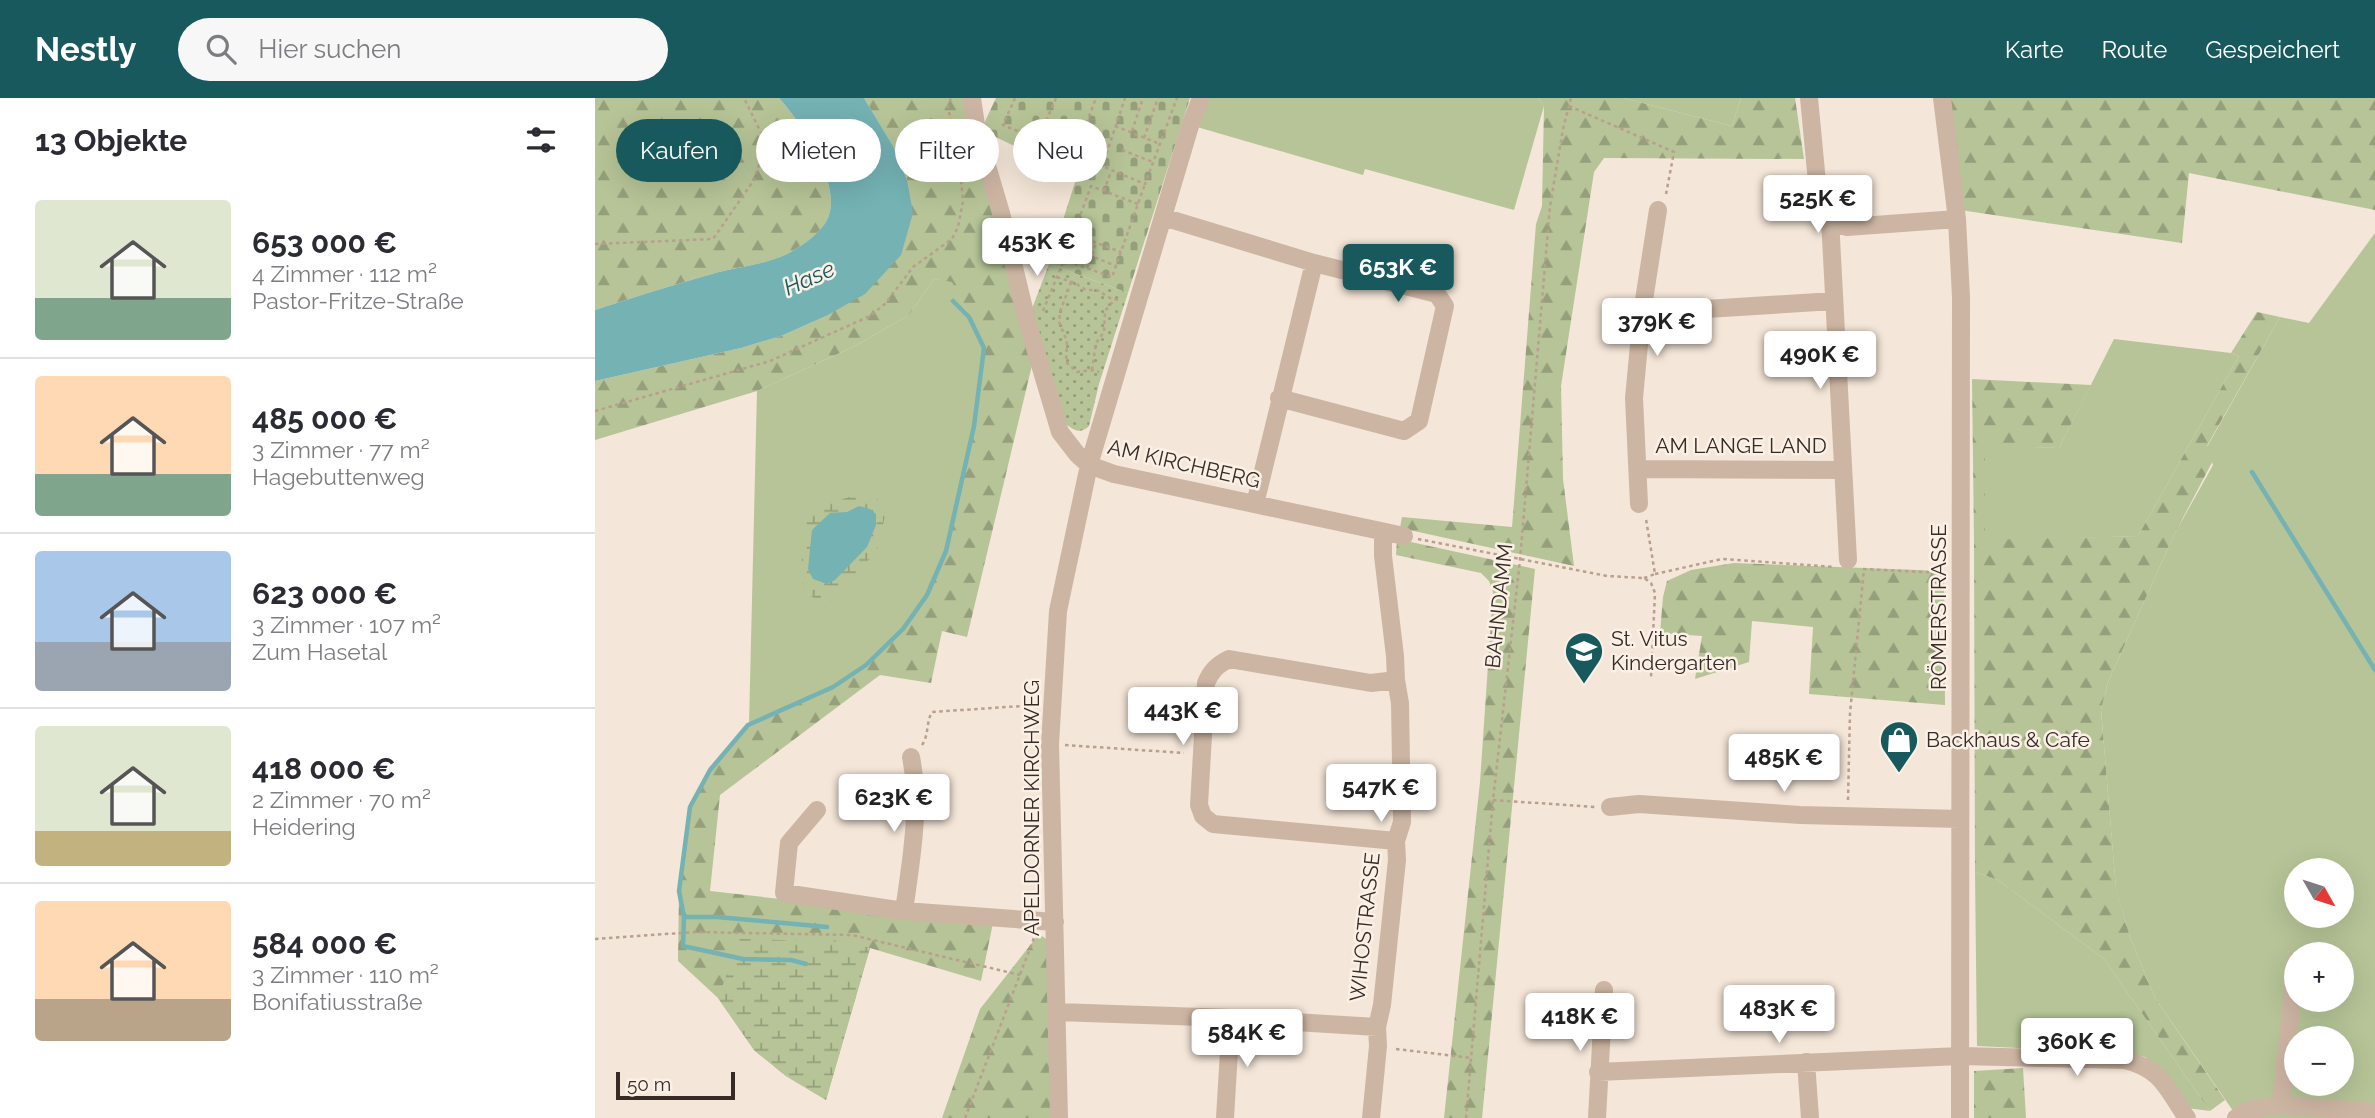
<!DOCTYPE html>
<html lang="de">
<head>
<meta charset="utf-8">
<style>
  body { margin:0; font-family:Raleway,sans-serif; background:#f7f7f7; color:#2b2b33; height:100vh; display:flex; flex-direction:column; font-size:26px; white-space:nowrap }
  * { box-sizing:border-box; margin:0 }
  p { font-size:23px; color:#7c7c81 }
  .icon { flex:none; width:38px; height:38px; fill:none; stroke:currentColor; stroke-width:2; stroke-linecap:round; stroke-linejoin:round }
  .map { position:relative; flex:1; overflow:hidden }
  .drawer { display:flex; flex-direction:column; background:#fff; width:595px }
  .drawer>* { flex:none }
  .hud { position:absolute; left:21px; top:21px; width:665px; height:63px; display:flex; gap:14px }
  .needle { width:46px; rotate:129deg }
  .buttons { position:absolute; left:1689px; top:760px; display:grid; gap:14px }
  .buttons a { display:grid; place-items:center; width:70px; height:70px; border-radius:50%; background:#fff; box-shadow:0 7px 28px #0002; font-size:35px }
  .scale { position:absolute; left:21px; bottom:18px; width:119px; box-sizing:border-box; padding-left:7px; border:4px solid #372b26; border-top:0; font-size:19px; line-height:24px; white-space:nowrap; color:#372b26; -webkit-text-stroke:5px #fbf0e5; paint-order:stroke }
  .price { position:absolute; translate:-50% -60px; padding:0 16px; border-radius:7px; background:#fff; color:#222; font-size:23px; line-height:46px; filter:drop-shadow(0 2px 4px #0008) }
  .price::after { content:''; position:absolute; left:50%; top:42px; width:21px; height:16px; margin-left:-10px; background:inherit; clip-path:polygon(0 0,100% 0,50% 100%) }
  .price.current { background:#17595c; color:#fff }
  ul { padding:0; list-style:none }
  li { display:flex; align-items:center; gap:21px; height:175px; padding:0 35px }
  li+li { border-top:2px solid #e1e1e2 }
  li span { display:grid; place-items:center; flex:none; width:196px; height:140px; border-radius:7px; color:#555 }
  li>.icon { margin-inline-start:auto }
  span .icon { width:84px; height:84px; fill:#fffc; stroke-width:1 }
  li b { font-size:30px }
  h2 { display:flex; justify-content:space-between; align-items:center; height:84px; padding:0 35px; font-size:30px }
  .chip { padding:0 24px; border-radius:32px; background:#fff; box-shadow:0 7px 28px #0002; font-size:24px; line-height:63px }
  .chip.current { background:#17595c; color:#fff }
  header { display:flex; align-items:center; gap:42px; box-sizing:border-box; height:98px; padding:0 35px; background:#17595c; color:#fff }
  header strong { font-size:33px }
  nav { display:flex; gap:38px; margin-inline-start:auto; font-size:24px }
  .search { width:490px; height:63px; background:#f7f7f7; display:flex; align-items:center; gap:18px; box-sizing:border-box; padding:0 24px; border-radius:38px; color:#7c7c81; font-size:26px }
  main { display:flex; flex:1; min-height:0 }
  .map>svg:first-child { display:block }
  .green { fill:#b6c497; fill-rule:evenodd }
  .forest { fill:url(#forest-firs) }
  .wetland { fill:url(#wetland-marsh) }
  .cemetery { fill:url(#cemetery-stones) }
  .park { fill:url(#park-dots) }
  .water { fill:#74b2b4 }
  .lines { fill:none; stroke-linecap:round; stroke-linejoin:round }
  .stream { stroke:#74b2b4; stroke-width:4.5 }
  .path { stroke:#b99f8d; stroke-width:2.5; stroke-dasharray:3.5 3.5; stroke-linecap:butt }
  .minor { stroke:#cdb5a3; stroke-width:18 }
  .labels { text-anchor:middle; stroke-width:5; stroke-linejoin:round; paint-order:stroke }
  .street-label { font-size:21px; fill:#372b26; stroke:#fbf0e5 }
  .poi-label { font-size:21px; fill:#372b26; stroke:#fbf0e5; text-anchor:start }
  .water-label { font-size:23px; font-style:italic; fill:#17595c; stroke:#fbf0e5 }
</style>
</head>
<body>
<header>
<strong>Nestly</strong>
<div class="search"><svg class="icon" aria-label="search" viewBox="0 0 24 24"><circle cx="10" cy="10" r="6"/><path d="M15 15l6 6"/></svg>Hier suchen</div>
<nav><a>Karte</a><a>Route</a><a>Gespeichert</a></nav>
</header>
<main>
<section class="drawer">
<h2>13 Objekte<svg class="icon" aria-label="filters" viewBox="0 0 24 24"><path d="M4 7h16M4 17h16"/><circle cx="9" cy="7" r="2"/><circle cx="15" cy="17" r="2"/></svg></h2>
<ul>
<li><span style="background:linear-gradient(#dfe7d0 70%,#7fa58c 0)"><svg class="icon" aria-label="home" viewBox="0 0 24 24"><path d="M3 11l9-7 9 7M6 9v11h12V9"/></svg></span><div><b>653 000 €</b><p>4 Zimmer · 112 m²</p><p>Pastor-Fritze-Straße</p></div></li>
<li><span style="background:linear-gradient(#ffd9b3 70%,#7fa58c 0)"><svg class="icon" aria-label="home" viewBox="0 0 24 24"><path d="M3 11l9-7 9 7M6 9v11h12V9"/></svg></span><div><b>485 000 €</b><p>3 Zimmer · 77 m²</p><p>Hagebuttenweg</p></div></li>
<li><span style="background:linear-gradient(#a9c7e8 65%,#9aa5b1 0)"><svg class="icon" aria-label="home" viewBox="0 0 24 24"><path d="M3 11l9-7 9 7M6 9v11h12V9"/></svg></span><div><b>623 000 €</b><p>3 Zimmer · 107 m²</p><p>Zum Hasetal</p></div></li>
<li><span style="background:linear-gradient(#dfe7d0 75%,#c2b280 0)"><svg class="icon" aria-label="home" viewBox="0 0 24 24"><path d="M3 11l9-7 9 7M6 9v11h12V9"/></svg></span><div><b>418 000 €</b><p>2 Zimmer · 70 m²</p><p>Heidering</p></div></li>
<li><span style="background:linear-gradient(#ffd9b3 70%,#b9a48a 0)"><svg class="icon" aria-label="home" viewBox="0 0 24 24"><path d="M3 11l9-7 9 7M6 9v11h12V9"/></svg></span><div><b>584 000 €</b><p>3 Zimmer · 110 m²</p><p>Bonifatiusstraße</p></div></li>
</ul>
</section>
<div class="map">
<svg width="1780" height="1020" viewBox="0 0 1780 1020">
  <defs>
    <pattern id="forest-firs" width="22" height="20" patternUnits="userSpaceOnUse" patternTransform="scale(1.75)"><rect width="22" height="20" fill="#b6c497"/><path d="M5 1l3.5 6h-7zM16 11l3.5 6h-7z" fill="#959f7b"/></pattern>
    <pattern id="wetland-marsh" width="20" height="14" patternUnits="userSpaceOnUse" patternTransform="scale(1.75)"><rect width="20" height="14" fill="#b6c497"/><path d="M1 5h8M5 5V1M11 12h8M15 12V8" fill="none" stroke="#959f7b"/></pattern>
    <pattern id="cemetery-stones" width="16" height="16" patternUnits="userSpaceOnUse" patternTransform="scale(1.75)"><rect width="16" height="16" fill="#b6c497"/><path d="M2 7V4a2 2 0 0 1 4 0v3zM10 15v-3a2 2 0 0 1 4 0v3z" fill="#959f7b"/></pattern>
    <pattern id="park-dots" width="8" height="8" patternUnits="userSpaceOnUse" patternTransform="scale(1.75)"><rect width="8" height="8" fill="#b6c497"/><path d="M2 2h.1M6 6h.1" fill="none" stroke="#959f7b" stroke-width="1.8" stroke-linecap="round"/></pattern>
  </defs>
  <rect width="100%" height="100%" fill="#f4e6d8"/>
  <path class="green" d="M 613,0 L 943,0 L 949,8 L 919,112 L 770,71 L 768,77 L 602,29 Z
    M 1028,0 L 1146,0 L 1137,28 Z
    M 1780,135 L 1780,1020 L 1643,1020 L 1560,900 L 1535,839 L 1521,791 L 1506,612 L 1513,584 L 1579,437 L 1618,367 L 1612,349 L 1685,219 L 1714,225 ZM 1701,772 L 1746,772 L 1746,817 L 1701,817 ZM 1701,856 L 1746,856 L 1746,901 L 1701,901 ZM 1701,940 L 1746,940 L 1746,985 L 1701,985 Z
    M 339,181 L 357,183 L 389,250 L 379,328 L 351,453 L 332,497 L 308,531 L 271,567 L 238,589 L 154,627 L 162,293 L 260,248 L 314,217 Z
    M 1519,241 L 1636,255 L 1644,258 L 1543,438 L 1390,443 L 1390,347 L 1464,350 Z
    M 1380,774 L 1403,782 L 1509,861 L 1615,1013 L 1592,1010 L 1563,970 L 1550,959 L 1533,955 L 1382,948 Z"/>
  <path class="forest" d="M 0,0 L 184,0 C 206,24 251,91 231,124 C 222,138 204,150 190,157 C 168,167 140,169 117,176 C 78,187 39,199 0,212 Z
    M 269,0 L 369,0 L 437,267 L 372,539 L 347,533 L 336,585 L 285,577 L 125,697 L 115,793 L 398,825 L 386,883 L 275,850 L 231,1002 L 191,978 L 159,952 L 123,900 L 83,863 L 84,793 L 95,709 L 115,672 L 153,627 L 238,589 L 271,567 L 308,531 L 332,498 L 351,453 L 379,328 L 389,249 L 357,184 L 339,181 L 314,217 L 260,248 L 162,293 L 0,342 L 0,283 L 146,250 L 186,238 L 231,218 L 312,82 L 298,48 Z
    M 943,0 L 1028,0 L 1137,28 L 1146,0 L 1200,0 L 1209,61 L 1009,60 L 999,74 L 966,288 L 968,381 L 979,468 L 805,430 L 807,419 L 917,429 L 941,126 L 947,108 L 949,8 Z
    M 1354,0 L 1780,0 L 1780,112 L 1594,75 L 1587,145 L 1365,112 Z
    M 1662,214 L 1685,219 L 1612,348 L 1623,353 L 1579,437 L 1513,584 L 1506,612 L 1521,790 L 1535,839 L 1560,900 L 1630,1002 L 1615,1013 L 1509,861 L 1403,782 L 1380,774 L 1379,442 L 1377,281 L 1496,287 L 1464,350 L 1390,348 L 1390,442 L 1543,438 L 1644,258 L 1636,255 Z
    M 802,441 L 940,471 L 887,1020 L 849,1020 L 885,684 L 898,494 L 894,483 L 886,475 L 801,457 Z
    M 1139,465 L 1349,473 L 1350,607 L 1214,596 L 1218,529 L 1157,523 L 1154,564 L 1100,581 L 1107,538 L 1065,535 L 1068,499 L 1072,483 L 1096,472 Z
    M 444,836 L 454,843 L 458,1020 L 347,1020 L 385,911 Z
    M 1428,970 L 1431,1020 L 1379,1020 L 1379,973 Z"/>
  <path class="wetland" d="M 261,397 C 274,397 284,399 292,410 L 281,455 L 267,468 L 248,497 L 236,504 L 225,504 L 216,498 L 205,482 L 209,436 L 206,422 L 210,410 L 217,405 L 235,405 Z
    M 145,841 L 254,844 L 275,850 L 231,1002 L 191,978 L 159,952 L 123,900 Z"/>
  <path class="cemetery" d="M 401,0 L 595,0 L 533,195 L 454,166 L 482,78 L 386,32 Z"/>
  <path class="park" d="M 454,166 L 533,195 L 504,286 L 494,328 C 484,338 475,330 467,322 L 435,216 Z"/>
  <path class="water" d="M 184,0 L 269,0 L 298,48 L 312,82 L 318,115 L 306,157 L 270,196 L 231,218 L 186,238 L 146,250 L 0,283 L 0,212 C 39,199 78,187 117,176 C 140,169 168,167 190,157 C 204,150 222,138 231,124 C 251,91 206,24 184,0 Z
    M 264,408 L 275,411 L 281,416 L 281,427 L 272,449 L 240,482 L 232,486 L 218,481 L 213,471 L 217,432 L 235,415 L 252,414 Z"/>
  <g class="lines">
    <path class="stream" d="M 1657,374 L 1780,572
      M 89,819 L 122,819 L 232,829
      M 211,866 L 196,862 L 148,861 L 88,848 L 89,819 L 84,793 L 95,709 L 115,672 L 153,627 L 238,589 L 271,567 L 308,531 L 332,497 L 351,453 L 379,328 L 389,250 L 374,219 L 358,203"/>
    <path class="path" d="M 420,0 L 408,27 L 550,86 L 582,0
      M 974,8 L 1079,54 L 1071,96
      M 520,28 L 565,46
      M 537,33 L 548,0
      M 549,40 L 563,0
      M 443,42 L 461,0
      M 527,52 L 558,64
      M 479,58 L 501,0
      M 507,69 L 530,0
      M 509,93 L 516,73
      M 543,106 L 496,88 L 469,162 L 517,179 C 528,148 539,117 550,86
      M 478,136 L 526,154
      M 0,146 L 118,141 L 159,82 L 171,45 L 149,0
      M 474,149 L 521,168
      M 492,170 L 501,145
      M 462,179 L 480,185 L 491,192 L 502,192 L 515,200 L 526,203
      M 476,184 L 465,214 L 464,224 L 472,243 L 471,264 L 482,274 L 497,272 L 504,274
      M 448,213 L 469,162
      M 497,272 L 501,245 L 509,234 L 510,213 L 520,201
      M 0,313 L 175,263 L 275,218 L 291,205 L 318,169 L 357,141 L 363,129 L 368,103 L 364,61 L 353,9 L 356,0
      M 823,441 L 1012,478 L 1049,480 L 1056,485 L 1060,495 L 1056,579
      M 1268,471 L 1348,475
      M 1060,476 L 1127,461 L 1240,469
      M 1049,480 L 1060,476 L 1051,421
      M 327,647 C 334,637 331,624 337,614 L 442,607
      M 470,647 L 589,655
      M 898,702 L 1000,709
      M 1253,702 L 1255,615 L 1269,471
      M 0,841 L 100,834 L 257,837 L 425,877
      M 801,951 L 877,960
      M 370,1020 L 439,840
      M 871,1020 L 898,702 L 925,462 L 955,108 L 968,31 L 976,0"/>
    <path class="minor" d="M 377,0 L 382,34 L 406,115 L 432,223 L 465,334 L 482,356 L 494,367 L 519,376 L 809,438
      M 1214,0 L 1224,105 C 1231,119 1237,125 1252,129 L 1362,121
      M 1347,0 L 1362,121 L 1366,199 L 1365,1020
      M 568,119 L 719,165 L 842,196 L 850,208 L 824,323 L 809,333 L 684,300
      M 1235,121 L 1253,462
      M 1047,215 L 1239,203
      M 1043,371 L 1248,372
      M 660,406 L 719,165
      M 1044,406 L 1039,300 L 1047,215 L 1063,112
      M 801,582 L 776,585 L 634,561 C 622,567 616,573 611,585 L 604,707 L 608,718 L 618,726 L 801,743
      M 1015,709 L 1044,706 L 1205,717 L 1365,721
      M 222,712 L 194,745 L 189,795 L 309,813 L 460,824
      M 309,813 C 316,762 326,710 316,659
      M 462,914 L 636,920 L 782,929
      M 1211,964 L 1215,1020
      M 1003,974 L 1365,958 L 1530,962 C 1567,971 1572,991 1592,1020
      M 1686,1007 L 1780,1014
      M 464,1020 L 455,646 L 463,513 L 494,367 L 595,28 L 606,0
      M 630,1020 L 636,920
      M 776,1020 L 783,948 L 782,929 L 787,907 L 802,762 L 801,743 L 807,724 L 805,605 L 801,582 L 800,558 L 788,458 L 788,434
      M 1002,1020 L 1009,892
      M 1641,1020 L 1654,1012 L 1686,1007 L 1701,862"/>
  </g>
  <defs>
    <g id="school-pin" transform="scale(2.0125)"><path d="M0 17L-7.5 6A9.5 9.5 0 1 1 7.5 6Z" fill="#17595c" stroke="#fbf0e5"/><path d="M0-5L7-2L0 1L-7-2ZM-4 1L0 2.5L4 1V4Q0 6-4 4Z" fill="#fff"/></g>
    <g id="shop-pin" transform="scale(2.0125)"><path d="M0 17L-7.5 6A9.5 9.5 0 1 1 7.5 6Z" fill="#17595c" stroke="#fbf0e5"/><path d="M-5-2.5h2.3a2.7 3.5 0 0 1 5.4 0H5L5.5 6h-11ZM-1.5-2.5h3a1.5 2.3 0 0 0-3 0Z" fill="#fff"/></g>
  </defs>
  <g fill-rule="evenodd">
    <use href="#school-pin" x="989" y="553"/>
    <use href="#shop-pin" x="1304" y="642"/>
  </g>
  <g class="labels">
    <g class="street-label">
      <text x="1146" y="355">AM LANGE LAND</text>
      <text transform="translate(589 366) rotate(13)" y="7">AM KIRCHBERG</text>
      <text transform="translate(904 508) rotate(-84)" y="7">BAHNDAMM</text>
      <text transform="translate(1344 509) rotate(-90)" y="7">RÖMERSTRASSE</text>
      <text transform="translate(437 710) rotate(-90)" y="7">APELDORNER KIRCHWEG</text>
      <text transform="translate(770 829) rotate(-84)" y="7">WIHOSTRASSE</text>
    </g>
    <g class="poi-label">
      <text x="1016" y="548">St. Vitus<tspan x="1016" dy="24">Kindergarten</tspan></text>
      <text x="1331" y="649">Backhaus &amp; Cafe</text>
    </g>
    <g class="water-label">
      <text transform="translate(214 180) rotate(-24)" y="8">Hase</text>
    </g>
  </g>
</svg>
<div class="buttons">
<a><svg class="needle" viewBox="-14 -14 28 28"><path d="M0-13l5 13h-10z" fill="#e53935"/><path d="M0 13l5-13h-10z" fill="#7c7c81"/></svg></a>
<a>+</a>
<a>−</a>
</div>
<div class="scale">50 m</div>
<b class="price" style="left:1223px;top:137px">525K €</b>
<b class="price" style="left:442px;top:180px">453K €</b>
<b class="price current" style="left:803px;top:206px">653K €</b>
<b class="price" style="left:1062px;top:260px">379K €</b>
<b class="price" style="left:1225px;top:293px">490K €</b>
<b class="price" style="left:588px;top:649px">443K €</b>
<b class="price" style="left:1189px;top:696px">485K €</b>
<b class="price" style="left:786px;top:726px">547K €</b>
<b class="price" style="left:299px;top:736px">623K €</b>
<b class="price" style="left:1184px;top:947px">483K €</b>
<b class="price" style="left:985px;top:955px">418K €</b>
<b class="price" style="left:652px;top:971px">584K €</b>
<b class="price" style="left:1482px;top:980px">360K €</b>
<div class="hud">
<a class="chip current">Kaufen</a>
<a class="chip">Mieten</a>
<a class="chip">Filter</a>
<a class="chip">Neu</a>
</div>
</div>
</main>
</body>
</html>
